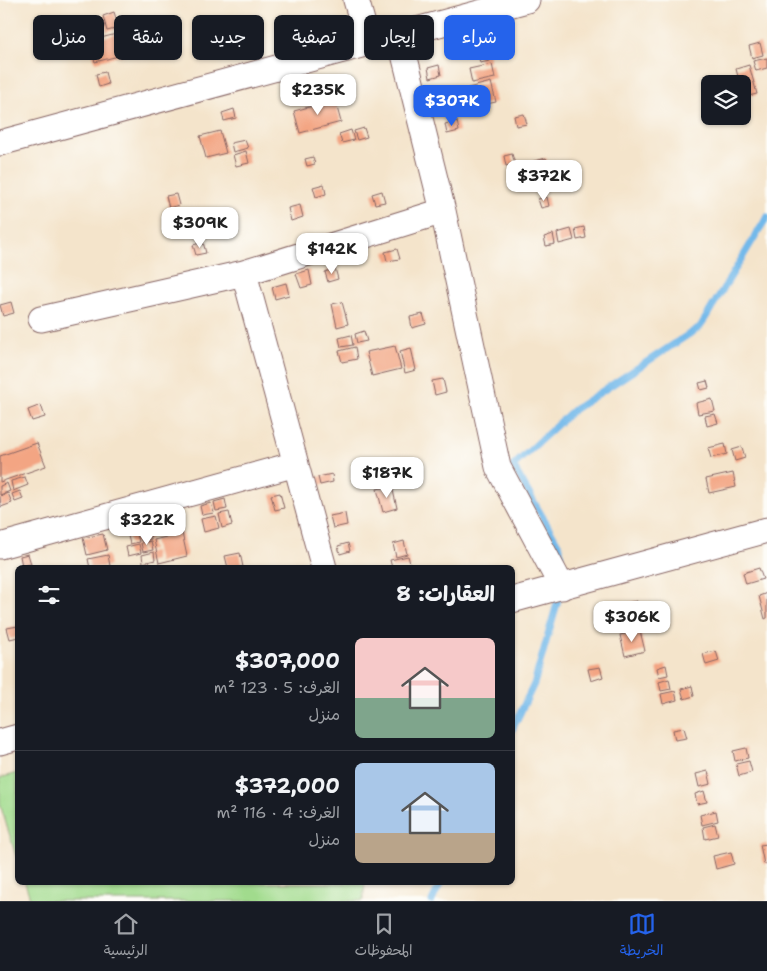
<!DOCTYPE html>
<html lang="ar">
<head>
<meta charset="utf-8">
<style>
  body { margin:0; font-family:"Shantell Sans","Playpen Sans Arabic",sans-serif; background:#20242c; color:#f1f3f6; direction:rtl; height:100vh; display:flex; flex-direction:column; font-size:19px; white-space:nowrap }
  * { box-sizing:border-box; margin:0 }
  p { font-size:16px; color:#9ea1a6 }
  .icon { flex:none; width:28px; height:28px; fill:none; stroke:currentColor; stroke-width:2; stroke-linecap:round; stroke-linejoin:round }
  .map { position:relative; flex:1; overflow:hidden; direction:ltr }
  .side { position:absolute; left:15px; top:565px; width:500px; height:320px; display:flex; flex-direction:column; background:#171b24; border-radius:8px; box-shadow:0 1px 4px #0004; direction:rtl }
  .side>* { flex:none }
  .guide { position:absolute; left:15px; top:15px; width:500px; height:45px; direction:rtl; display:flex; gap:10px }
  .tools { position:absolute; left:701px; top:75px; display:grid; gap:10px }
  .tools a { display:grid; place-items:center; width:50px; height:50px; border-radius:8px; background:#171b24; box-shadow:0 1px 4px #0004; font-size:25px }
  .price { position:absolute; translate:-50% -42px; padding:0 11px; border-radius:10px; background:#fff; color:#222; font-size:16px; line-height:32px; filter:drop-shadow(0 1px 2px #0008) }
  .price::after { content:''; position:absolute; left:50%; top:30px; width:15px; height:11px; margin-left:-8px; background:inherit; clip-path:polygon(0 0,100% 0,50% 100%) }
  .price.on { background:#2563eb; color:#fff }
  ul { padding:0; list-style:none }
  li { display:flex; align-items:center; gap:15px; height:125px; padding:0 20px }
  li+li { border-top:1px solid #363941 }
  li span { display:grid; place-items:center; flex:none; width:140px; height:100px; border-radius:8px; color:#555 }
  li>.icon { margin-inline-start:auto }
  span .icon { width:60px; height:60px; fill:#fffc; stroke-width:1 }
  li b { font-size:21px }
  h2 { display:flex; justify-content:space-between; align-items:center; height:60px; padding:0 20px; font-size:21px }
  .pill { padding:0 18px; border-radius:8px; background:#171b24; box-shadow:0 1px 4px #0004; font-size:18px; line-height:45px }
  .pill.on { background:#2563eb; color:#fff }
  .menu { display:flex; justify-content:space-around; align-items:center; height:70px; border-top:1px solid #363941; background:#171b24; font-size:14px; color:#9ea1a6 }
  .menu a { display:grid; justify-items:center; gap:2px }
  .menu .on { color:#2563eb }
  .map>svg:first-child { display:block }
  .green { fill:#a1db8d; stroke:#767d5c }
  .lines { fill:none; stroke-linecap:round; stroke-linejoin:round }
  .stream { stroke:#73b9ea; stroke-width:7 }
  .building { fill:#f3a583 }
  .street-casing { stroke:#866463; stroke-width:27 }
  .street { stroke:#fff; stroke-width:25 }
</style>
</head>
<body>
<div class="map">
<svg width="767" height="901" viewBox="0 0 767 901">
  <rect width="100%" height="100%" fill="#fdfcf7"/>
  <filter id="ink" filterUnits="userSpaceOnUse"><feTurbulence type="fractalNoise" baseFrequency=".02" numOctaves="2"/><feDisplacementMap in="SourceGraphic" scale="10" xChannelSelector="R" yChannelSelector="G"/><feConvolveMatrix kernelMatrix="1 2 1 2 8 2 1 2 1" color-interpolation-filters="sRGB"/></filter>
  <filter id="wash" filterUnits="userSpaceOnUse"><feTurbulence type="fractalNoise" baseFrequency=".0096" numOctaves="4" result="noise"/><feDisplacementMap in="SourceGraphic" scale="20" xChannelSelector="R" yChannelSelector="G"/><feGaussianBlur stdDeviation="1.12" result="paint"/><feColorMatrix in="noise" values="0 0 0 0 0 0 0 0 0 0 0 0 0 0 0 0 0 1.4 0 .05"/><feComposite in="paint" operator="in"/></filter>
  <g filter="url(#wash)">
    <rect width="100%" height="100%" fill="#f4e4cb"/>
    <path class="green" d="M 17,773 L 18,773 L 17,859 L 0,804 L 0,778 Z
      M 25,883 L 25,882 L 365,883 L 363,901 L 31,901 Z"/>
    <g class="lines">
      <path class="stream" d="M 561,568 L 560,547 L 513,466 L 572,411 L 700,327 L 767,217
        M 512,730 L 534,684 L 560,593
        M 432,901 L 441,882"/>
    </g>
    <g id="blocks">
      <path class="building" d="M 114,12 L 119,28 L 107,31 L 103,16 Z
        M 88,20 L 91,29 L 82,31 L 79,23 Z
        M 128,31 L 134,52 L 95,62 L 89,41 Z
        M 760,43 L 763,55 L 752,58 L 749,46 Z
        M 488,52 L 490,61 L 480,63 L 478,54 Z
        M 767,58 L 767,68 L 756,71 L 753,61 Z
        M 492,64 L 495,78 L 472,83 L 469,69 Z
        M 439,65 L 441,75 L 430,78 L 428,68 Z
        M 749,65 L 757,94 L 744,97 L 742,84 L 740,84 L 736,69 Z
        M 105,72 L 108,84 L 99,87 L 96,74 Z
        M 491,82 L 496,102 L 472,107 L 468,88 Z
        M 294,89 L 297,98 L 288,100 L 285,92 Z
        M 335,100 L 341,122 L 300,133 L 294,111 Z
        M 234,109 L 236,118 L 224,121 L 222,113 Z
        M 524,114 L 527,124 L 516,126 L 514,116 Z
        M 457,121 L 459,131 L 447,134 L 445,124 Z
        M 364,128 L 367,137 L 357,140 L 354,131 Z
        M 351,130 L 354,140 L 342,143 L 339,134 Z
        M 220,131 L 226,153 L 206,158 L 200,136 Z
        M 245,140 L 248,148 L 233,152 L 231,143 Z
        M 246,151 L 249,163 L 236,166 L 233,155 Z
        M 512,154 L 515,164 L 506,166 L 504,156 Z
        M 313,157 L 315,164 L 307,166 L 305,159 Z
        M 546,158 L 550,172 L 534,175 L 531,162 Z
        M 324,184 L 326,194 L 316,197 L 313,187 Z
        M 382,191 L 385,202 L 375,204 L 372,194 Z
        M 176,194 L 179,205 L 169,208 L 166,196 Z
        M 547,197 L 549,206 L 541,208 L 538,199 Z
        M 300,205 L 303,217 L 291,221 L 288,208 Z
        M 584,227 L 586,238 L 577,240 L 575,229 Z
        M 571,229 L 574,240 L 559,244 L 557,233 Z
        M 553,234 L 555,244 L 546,246 L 544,237 Z
        M 203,242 L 206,253 L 196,255 L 193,245 Z
        M 397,249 L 400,259 L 387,261 L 385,252 Z
        M 335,268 L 338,279 L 328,282 L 325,272 Z
        M 309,270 L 312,285 L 301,288 L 296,274 Z
        M 286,283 L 289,295 L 275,299 L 272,287 Z
        M 11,302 L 14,313 L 3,316 L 0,305 Z
        M 342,302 L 348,324 L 337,327 L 332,304 Z
        M 423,314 L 426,324 L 412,328 L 410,317 Z
        M 364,331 L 367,341 L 357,343 L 355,334 Z
        M 351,335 L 353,345 L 341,347 L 339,338 Z
        M 395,346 L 401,369 L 372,376 L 366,352 Z
        M 355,347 L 357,359 L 342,362 L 339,351 Z
        M 411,348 L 416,370 L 405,373 L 400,351 Z
        M 443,379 L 446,392 L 435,395 L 432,381 Z
        M 707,381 L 709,388 L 701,390 L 699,383 Z
        M 712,399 L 715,411 L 698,414 L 696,403 Z
        M 41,405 L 45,417 L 32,421 L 28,410 Z
        M 715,414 L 718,423 L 707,426 L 705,416 Z
        M 37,443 L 46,466 L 0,482 L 0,456 Z
        M 725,444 L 727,454 L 711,458 L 708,448 Z
        M 742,447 L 745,458 L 735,461 L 732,450 Z
        M 381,465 L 383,475 L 371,478 L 369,467 Z
        M 733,473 L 736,487 L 709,493 L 706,479 Z
        M 332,474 L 333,482 L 320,485 L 318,477 Z
        M 25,477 L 28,485 L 13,491 L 11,481 Z
        M 7,483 L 10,491 L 0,495 L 0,486 Z
        M 392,486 L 397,508 L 383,512 L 377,489 Z
        M 20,491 L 23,499 L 15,502 L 12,494 Z
        M 8,493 L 12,503 L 1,507 L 0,496 Z
        M 280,493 L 284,508 L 275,510 L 271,495 Z
        M 225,499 L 227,509 L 216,511 L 214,502 Z
        M 211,503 L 214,513 L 202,515 L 200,506 Z
        M 229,512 L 232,525 L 222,528 L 219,514 Z
        M 345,513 L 347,525 L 333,528 L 330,516 Z
        M 216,516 L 219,528 L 204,532 L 201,519 Z
        M 147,522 L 148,529 L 139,531 L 138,524 Z
        M 136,530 L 139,542 L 130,544 L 127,532 Z
        M 149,530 L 151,539 L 141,541 L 139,532 Z
        M 182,533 L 187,556 L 159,563 L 154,540 Z
        M 103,534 L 107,550 L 87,555 L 83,538 Z
        M 151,541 L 153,550 L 143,552 L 141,543 Z
        M 404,541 L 407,554 L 396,557 L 393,544 Z
        M 348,543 L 350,551 L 340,554 L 338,546 Z
        M 139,544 L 141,553 L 128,556 L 126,547 Z
        M 154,552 L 155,560 L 143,563 L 142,555 Z
        M 240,553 L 243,567 L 228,568 L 225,556 Z
        M 28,554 L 31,564 L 22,566 L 20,556 Z
        M 108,555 L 110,566 L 90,568 L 88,559 Z
        M 408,556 L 411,567 L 392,568 L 390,560 Z
        M 759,568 L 763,579 L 746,584 L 743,573 Z
        M 767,593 L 767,618 L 765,619 L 759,596 Z
        M 637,601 L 639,612 L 614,618 L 612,606 Z
        M 18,626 L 18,637 L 10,639 L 7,628 Z
        M 640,631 L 645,651 L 625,656 L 620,635 Z
        M 716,651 L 719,661 L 706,665 L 703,654 Z
        M 666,665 L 668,675 L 659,677 L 657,668 Z
        M 600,667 L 603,677 L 591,681 L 588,669 Z
        M 669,679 L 671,689 L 661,691 L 659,682 Z
        M 692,686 L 694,696 L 684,699 L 681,689 Z
        M 675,691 L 677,700 L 663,704 L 661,694 Z
        M 684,728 L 687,738 L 675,740 L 673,730 Z
        M 746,748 L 748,758 L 735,761 L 733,751 Z
        M 749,761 L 752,772 L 739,776 L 736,764 Z
        M 708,771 L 711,784 L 699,787 L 696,774 Z
        M 704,791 L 707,802 L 697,804 L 695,794 Z
        M 716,811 L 718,821 L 702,825 L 700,815 Z
        M 715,824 L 718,836 L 705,839 L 703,827 Z
        M 767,844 L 767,864 L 764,864 L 760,845 Z
        M 731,852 L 734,864 L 716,869 L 713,856 Z"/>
    </g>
  </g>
  <g filter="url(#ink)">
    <use href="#blocks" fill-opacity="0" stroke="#866463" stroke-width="1"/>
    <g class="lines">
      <g class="street-casing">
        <path id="street" d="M 356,0 L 368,42
          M 399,34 L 443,211 L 498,467 L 562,587
          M 0,143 L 527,0
          M 244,273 L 324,568
          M 41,319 L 244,273 L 443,211
          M 0,546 L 296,464
          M 512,600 L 767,530
          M 0,742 L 18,737"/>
      </g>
      <use href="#street" class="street"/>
    </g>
  </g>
</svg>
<div class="tools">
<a><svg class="icon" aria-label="layers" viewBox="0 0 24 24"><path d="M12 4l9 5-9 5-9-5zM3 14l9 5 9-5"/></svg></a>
</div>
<b class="price" style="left:318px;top:116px">$235K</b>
<b class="price on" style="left:452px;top:127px">$307K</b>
<b class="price" style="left:544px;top:202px">$372K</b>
<b class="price" style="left:200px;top:249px">$309K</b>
<b class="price" style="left:332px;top:275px">$142K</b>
<b class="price" style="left:387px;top:499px">$187K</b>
<b class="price" style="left:147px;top:546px">$322K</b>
<b class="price" style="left:632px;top:643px">$306K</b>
<div class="guide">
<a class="pill on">شراء</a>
<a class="pill">إيجار</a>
<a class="pill">تصفية</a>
<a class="pill">جديد</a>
<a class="pill">شقة</a>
<a class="pill">منزل</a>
</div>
<section class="side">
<h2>العقارات: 8<svg class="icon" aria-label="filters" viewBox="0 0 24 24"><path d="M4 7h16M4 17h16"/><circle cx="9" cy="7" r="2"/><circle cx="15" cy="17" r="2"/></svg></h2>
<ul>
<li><span style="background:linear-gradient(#f6c9c9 60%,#7fa58c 0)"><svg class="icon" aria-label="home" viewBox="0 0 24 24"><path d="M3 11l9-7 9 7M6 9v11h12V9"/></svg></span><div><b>$307,000</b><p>الغرف: 5 · 123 m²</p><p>منزل</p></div></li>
<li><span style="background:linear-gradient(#a9c7e8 70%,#b9a48a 0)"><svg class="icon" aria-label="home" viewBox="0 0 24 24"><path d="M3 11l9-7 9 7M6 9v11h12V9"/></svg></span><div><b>$372,000</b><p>الغرف: 4 · 116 m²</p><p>منزل</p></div></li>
</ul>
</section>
</div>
<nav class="menu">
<a class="on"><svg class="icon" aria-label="map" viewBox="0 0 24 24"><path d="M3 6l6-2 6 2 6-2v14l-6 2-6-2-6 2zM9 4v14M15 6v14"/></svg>الخريطة</a>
<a><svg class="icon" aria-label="saved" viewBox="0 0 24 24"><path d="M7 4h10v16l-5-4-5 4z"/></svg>المحفوظات</a>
<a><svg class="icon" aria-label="home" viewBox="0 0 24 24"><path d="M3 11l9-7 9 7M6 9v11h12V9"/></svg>الرئيسية</a>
</nav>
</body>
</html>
